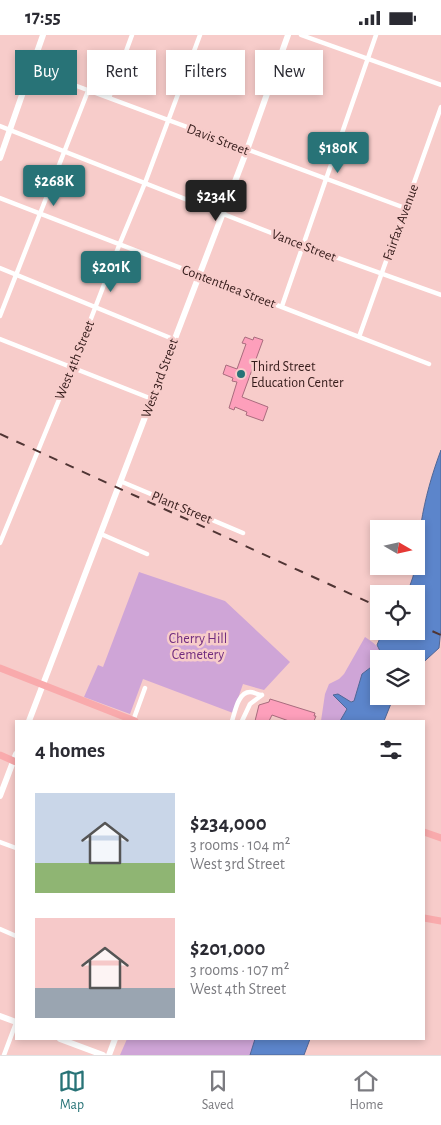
<!DOCTYPE html>
<html lang="en">
<head>
<meta charset="utf-8">
<style>
  body { margin:0; font-family:"Alegreya Sans",sans-serif; background:#f7f7f7; color:#2b2b33; height:100vh; display:flex; flex-direction:column; font-size:19px; white-space:nowrap }
  * { box-sizing:border-box; margin:0 }
  p { font-size:16px; color:#7c7c81 }
  .icon { flex:none; width:28px; height:28px; fill:none; stroke:currentColor; stroke-width:2; stroke-linecap:round; stroke-linejoin:round }
  .map { position:relative; flex:1; overflow:hidden }
  .panel { position:absolute; left:15px; top:685px; width:410px; height:320px; display:flex; flex-direction:column; background:#fff; border-radius:0px; box-shadow:0 2px 8px #0003 }
  .panel>* { flex:none }
  .top-card { position:absolute; left:15px; top:15px; width:411px; height:45px; display:flex; gap:10px }
  .needle { width:32px; rotate:99deg }
  .buttons { position:absolute; left:370px; top:485px; display:grid; gap:10px }
  .buttons a { display:grid; place-items:center; width:55px; height:55px; border-radius:0px; background:#fff; box-shadow:0 2px 8px #0003; font-size:25px }
  .price { position:absolute; translate:-50% -42px; padding:0 11px; border-radius:5px; background:#287377; color:#fff; font-size:16px; line-height:32px; filter:drop-shadow(0 1px 2px #0008) }
  .price::after { content:''; position:absolute; left:50%; top:30px; width:15px; height:11px; margin-left:-8px; background:inherit; clip-path:polygon(0 0,100% 0,50% 100%) }
  .price.current { background:#222; color:#fff }
  ul { padding:0; list-style:none }
  li { display:flex; align-items:center; gap:15px; height:125px; padding:0 20px }
  li span { display:grid; place-items:center; flex:none; width:140px; height:100px; border-radius:0px; color:#555 }
  li>.icon { margin-inline-start:auto }
  span .icon { width:60px; height:60px; fill:#fffc; stroke-width:1 }
  li b { font-size:21px }
  h2 { display:flex; justify-content:space-between; align-items:center; height:60px; padding:0 20px; font-size:21px }
  .tag { padding:0 18px; border-radius:0px; background:#fff; box-shadow:0 2px 8px #0003; font-size:18px; line-height:45px }
  .tag.current { background:#287377; color:#fff }
  .status { display:flex; justify-content:space-between; align-items:center; height:35px; padding:0 25px; background:#fff; direction:ltr }
  .status svg { height:14px; fill:currentColor }
  .dock { display:flex; justify-content:space-around; align-items:center; height:70px; border-top:1px solid #e1e1e2; background:#fff; font-size:14px; color:#7c7c81 }
  .dock a { display:grid; justify-items:center; gap:2px }
  .dock .current { color:#287377 }
  .map>svg:first-child { display:block }
  .green { fill:#cfa5d7 }
  .water { fill:#5c85cb; stroke:#506696 }
  .building { fill:#fd9fbb; stroke:#a96c7e }
  .lines { fill:none; stroke-linecap:round; stroke-linejoin:round }
  .street { stroke:#fff; stroke-width:4.5 }
  .secondary { stroke:#fff; stroke-width:6 }
  .primary { stroke:#f9aaac; stroke-width:7 }
  .rail { stroke:#503534; stroke-width:2; stroke-dasharray:9 9; stroke-linecap:butt }
  .poi-dot { fill:#287377; stroke:#f7ccca; stroke-width:2 }
  .labels { text-anchor:middle; stroke-width:5; stroke-linejoin:round; paint-order:stroke }
  .street-label { font-size:14px; fill:#351c1b; stroke:#f7ccca }
  .poi-label { font-size:14px; fill:#351c1b; stroke:#f7ccca; text-anchor:start }
  .park-label { font-size:14px; fill:#712c7e; stroke:#f7ccca }
</style>
</head>
<body>
<div class="status"><b>17:55</b><svg viewBox="0 0 49 12"><path d="M0 12V9h3v3zM5 12V6h3v6zM10 12V3h3v9zM15 12V0h3v12zM26 1h20v11H26zM47 4h2v5h-2z"/></svg></div>
<div class="map">
<svg width="441" height="1020" viewBox="0 0 441 1020">
  <rect width="100%" height="100%" fill="#f7ccca"/>
  <path class="green" d="M 139,537 L 225,566 L 290,627 L 264,655 L 243,649 L 233,678 L 143,644 L 130,679 L 84,662 L 98,630 L 103,632 Z
    M 365,602 C 374,608 382,613 380,624 L 362,639 L 355,664 L 354,666 L 348,666 L 343,669 L 347,674 L 340,686 L 321,686 L 325,659 L 329,649 L 339,644 L 344,639 Z
    M 127,1004 L 255,1004 L 250,1020 L 120,1020 Z"/>
  <path class="water" d="M 441,415 L 441,593 L 439,613 L 416,634 L 416,624 L 380,624 L 381,618 L 377,610 L 383,596 L 416,596 L 416,559 L 406,559 C 418,537 417,513 421,489 C 425,463 432,439 441,415 Z
    M 379,626 L 379,661 L 394,661 L 384,686 L 340,686 L 347,674 L 333,660 L 338,659 L 351,667 L 354,666 L 362,639 Z
    M 255,1004 L 310,1004 L 304,1020 L 250,1020 Z"/>
  <path class="building" d="M 245,302 L 253,305 L 254,302 L 263,305 L 242,362 L 268,372 L 263,386 L 246,380 L 247,377 L 235,372 L 234,375 L 229,373 L 237,347 L 232,346 L 233,343 L 223,339 L 226,330 L 237,334 L 246,309 L 242,308 Z
    M 270,664 L 315,678 L 314,681 L 316,681 L 314,686 L 289,686 L 272,680 L 269,686 L 255,686 L 259,670 L 269,667 Z"/>
  <g class="lines">
    <path class="street" d="M 301,0 L 441,50
      M 31,34 L 405,173
      M 109,63 L 132,0
      M 0,91 L 302,210 L 441,260
      M 0,163 L 429,329
      M 0,233 L 173,304
      M 282,271 L 376,0
      M 0,281 L 88,56
      M 359,302 L 441,72
      M 0,304 L 152,364
      M 120,446 L 243,498
      M 101,499 L 147,519
      M 0,508 L 72,333 L 120,208 L 145,148 L 200,0
      M 133,686 L 145,653
      M 232,686 C 235,677 238,657 250,657 C 254,657 258,660 262,660
      M 242,686 L 250,669 L 262,660
      M 0,807 L 16,813
      M 0,894 L 16,901
      M 4,1020 L 16,988"/>
    <path class="secondary" d="M 0,123 L 43,0
      M 29,686 L 247,115 L 288,0
      M 0,761 L 16,719
      M 0,981 L 16,987
      M 60,1004 L 103,1020
      M 109,1020 L 115,1004"/>
    <path class="primary" d="M 0,633 L 135,686
      M 0,720 L 16,727
      M 424,797 L 441,803
      M 424,883 L 441,886"/>
    <path class="rail" d="M 0,399 L 379,572
      M 416,589 L 441,600"/>
  </g>
  <circle class="poi-dot" cx="241" cy="339" r="5"/>
  <g class="labels">
    <g class="street-label">
      <text transform="translate(218 104) rotate(21)" y="5">Davis Street</text>
      <text transform="translate(400 187) rotate(-70)" y="5">Fairfax Avenue</text>
      <text transform="translate(304 210) rotate(21)" y="5">Vance Street</text>
      <text transform="translate(229 251) rotate(21)" y="5">Contenthea Street</text>
      <text transform="translate(74 325) rotate(-68)" y="5">West 4th Street</text>
      <text transform="translate(159 343) rotate(-70)" y="5">West 3rd Street</text>
      <text transform="translate(182 472) rotate(23)" y="5">Plant Street</text>
    </g>
    <g class="poi-label">
      <text x="251" y="336">Third Street<tspan x="251" dy="16">Education Center</tspan></text>
    </g>
    <g class="park-label">
      <text x="198" y="608">Cherry Hill<tspan x="198" dy="16">Cemetery</tspan></text>
    </g>
  </g>
</svg>
<div class="buttons">
<a><svg class="needle" viewBox="-14 -14 28 28"><path d="M0-13l5 13h-10z" fill="#e53935"/><path d="M0 13l5-13h-10z" fill="#7c7c81"/></svg></a>
<a><svg class="icon" aria-label="locate" viewBox="0 0 24 24"><circle cx="12" cy="12" r="6"/><path d="M12 2v4M12 18v4M2 12h4M18 12h4"/></svg></a>
<a><svg class="icon" aria-label="layers" viewBox="0 0 24 24"><path d="M12 4l9 5-9 5-9-5zM3 14l9 5 9-5"/></svg></a>
</div>
<b class="price" style="left:338px;top:139px">$180K</b>
<b class="price" style="left:54px;top:172px">$268K</b>
<b class="price current" style="left:216px;top:187px">$234K</b>
<b class="price" style="left:111px;top:258px">$201K</b>
<div class="top-card">
<a class="tag current">Buy</a>
<a class="tag">Rent</a>
<a class="tag">Filters</a>
<a class="tag">New</a>
</div>
<section class="panel">
<h2>4 homes<svg class="icon" aria-label="filters" viewBox="0 0 24 24"><path d="M4 7h16M4 17h16"/><circle cx="9" cy="7" r="2"/><circle cx="15" cy="17" r="2"/></svg></h2>
<ul>
<li><span style="background:linear-gradient(#c9d6e8 70%,#8fb573 0)"><svg class="icon" aria-label="home" viewBox="0 0 24 24"><path d="M3 11l9-7 9 7M6 9v11h12V9"/></svg></span><div><b>$234,000</b><p>3 rooms · 104 m²</p><p>West 3rd Street</p></div></li>
<li><span style="background:linear-gradient(#f6c9c9 70%,#9aa5b1 0)"><svg class="icon" aria-label="home" viewBox="0 0 24 24"><path d="M3 11l9-7 9 7M6 9v11h12V9"/></svg></span><div><b>$201,000</b><p>3 rooms · 107 m²</p><p>West 4th Street</p></div></li>
</ul>
</section>
</div>
<nav class="dock">
<a class="current"><svg class="icon" aria-label="map" viewBox="0 0 24 24"><path d="M3 6l6-2 6 2 6-2v14l-6 2-6-2-6 2zM9 4v14M15 6v14"/></svg>Map</a>
<a><svg class="icon" aria-label="saved" viewBox="0 0 24 24"><path d="M7 4h10v16l-5-4-5 4z"/></svg>Saved</a>
<a><svg class="icon" aria-label="home" viewBox="0 0 24 24"><path d="M3 11l9-7 9 7M6 9v11h12V9"/></svg>Home</a>
</nav>
</body>
</html>
